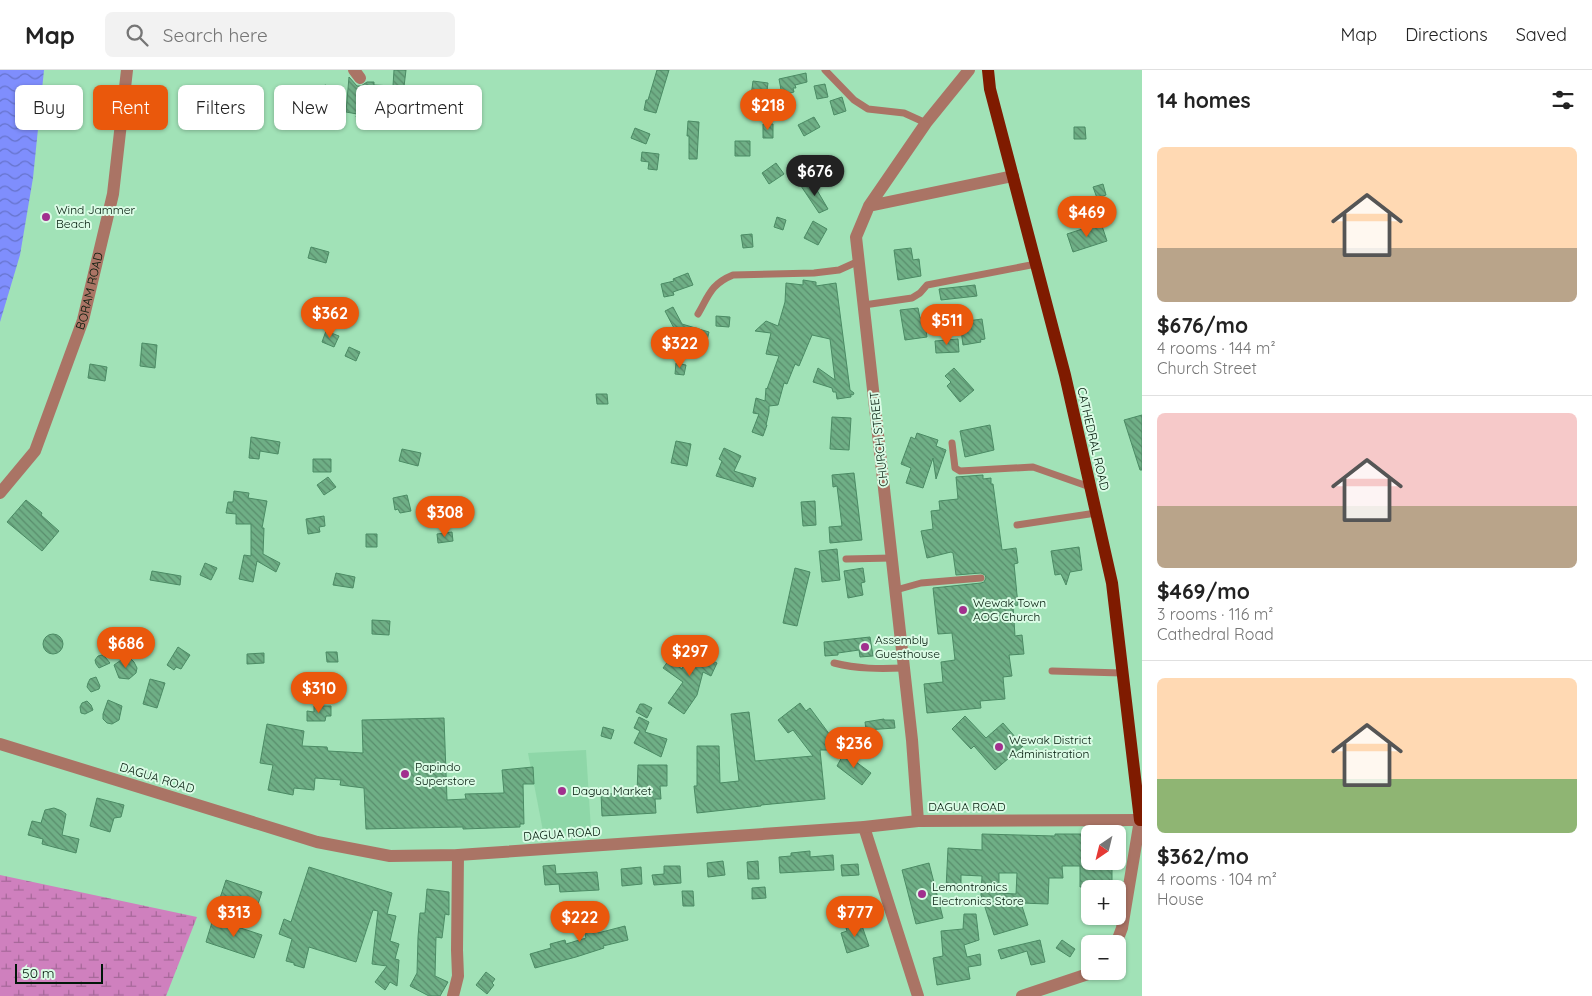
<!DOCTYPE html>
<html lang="en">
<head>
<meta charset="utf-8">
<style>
  body { margin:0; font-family:Quicksand,sans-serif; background:#f2f2f2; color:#222; height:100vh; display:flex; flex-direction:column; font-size:19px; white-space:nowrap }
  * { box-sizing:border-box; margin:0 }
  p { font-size:16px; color:#767676 }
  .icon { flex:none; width:28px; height:28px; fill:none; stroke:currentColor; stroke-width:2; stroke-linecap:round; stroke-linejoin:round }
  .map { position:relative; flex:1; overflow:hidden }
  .panel { display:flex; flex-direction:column; background:#fff; width:450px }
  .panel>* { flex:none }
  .banner { position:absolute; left:15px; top:15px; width:475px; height:45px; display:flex; gap:10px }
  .needle { width:32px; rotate:215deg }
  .fabs { position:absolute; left:1081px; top:755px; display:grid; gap:10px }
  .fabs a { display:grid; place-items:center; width:45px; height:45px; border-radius:8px; background:#fff; box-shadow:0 1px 4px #0004; font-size:25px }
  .scale { position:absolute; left:15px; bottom:12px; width:88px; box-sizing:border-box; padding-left:5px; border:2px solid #001809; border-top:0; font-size:14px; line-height:18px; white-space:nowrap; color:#001809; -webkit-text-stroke:4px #dafbe5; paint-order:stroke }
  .price { position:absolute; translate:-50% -42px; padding:0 11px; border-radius:18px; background:#ea580c; color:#fff; font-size:16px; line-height:32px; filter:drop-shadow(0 1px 2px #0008) }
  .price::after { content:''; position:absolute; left:50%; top:30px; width:15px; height:11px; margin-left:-8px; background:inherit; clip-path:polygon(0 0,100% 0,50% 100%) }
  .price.selected { background:#222; color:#fff }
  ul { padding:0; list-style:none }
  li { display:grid; align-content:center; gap:10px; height:265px; padding:0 15px }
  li+li { border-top:1px solid #e0e0e0 }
  li span { display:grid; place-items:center; height:155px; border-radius:8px; color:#555 }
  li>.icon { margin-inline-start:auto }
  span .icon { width:90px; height:90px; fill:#fffc; stroke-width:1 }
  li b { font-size:21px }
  h2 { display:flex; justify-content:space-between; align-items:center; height:60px; padding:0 15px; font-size:21px }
  .tag { padding:0 18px; border-radius:8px; background:#fff; box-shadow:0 1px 4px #0004; font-size:18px; line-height:45px }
  .tag.selected { background:#ea580c; color:#fff }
  header { display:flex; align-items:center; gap:30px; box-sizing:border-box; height:70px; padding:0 25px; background:#fff; border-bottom:1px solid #e0e0e0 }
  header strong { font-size:24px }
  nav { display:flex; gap:28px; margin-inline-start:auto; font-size:18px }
  .search { width:350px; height:45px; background:#f2f2f2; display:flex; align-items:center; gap:12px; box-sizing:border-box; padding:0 18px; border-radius:8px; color:#767676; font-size:19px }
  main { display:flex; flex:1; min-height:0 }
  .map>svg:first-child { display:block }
  .built { fill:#8ed7a8 }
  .wetland { fill:url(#wetland-marsh) }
  .water { fill:url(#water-waves) }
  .building { fill:url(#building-back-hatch); stroke:#4b8b64; fill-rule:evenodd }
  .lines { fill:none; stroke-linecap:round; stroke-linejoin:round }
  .service { stroke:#aa7465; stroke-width:7 }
  .minor { stroke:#aa7465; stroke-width:12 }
  .tertiary { stroke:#aa7465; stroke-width:12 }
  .primary { stroke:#7f1b00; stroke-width:12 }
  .poi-dot { fill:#a1308e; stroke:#dafbe5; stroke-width:2 }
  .labels { text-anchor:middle; stroke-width:4; stroke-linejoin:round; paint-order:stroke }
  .poi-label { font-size:12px; fill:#001809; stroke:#dafbe5; text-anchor:start }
  .street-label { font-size:12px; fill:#001809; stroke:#dafbe5 }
</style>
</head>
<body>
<header>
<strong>Map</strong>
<div class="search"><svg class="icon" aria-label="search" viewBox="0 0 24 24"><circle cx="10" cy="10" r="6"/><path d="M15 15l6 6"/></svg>Search here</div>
<nav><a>Map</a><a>Directions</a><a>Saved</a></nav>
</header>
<main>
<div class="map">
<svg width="1142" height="926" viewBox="0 0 1142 926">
  <defs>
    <pattern id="wetland-marsh" width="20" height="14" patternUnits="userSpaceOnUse" patternTransform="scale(1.25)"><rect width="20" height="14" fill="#cf80be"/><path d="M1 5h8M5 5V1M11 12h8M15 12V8" fill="none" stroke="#a66899"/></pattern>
    <pattern id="water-waves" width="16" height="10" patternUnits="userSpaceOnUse" patternTransform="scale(1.25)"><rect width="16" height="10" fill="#7f8efd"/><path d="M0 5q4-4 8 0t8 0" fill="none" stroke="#6673cb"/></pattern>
    <pattern id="building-back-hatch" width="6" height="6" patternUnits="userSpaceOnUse" patternTransform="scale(1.25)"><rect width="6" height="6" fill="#6faf86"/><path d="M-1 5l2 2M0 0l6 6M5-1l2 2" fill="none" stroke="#598d6c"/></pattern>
  </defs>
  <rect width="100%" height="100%" fill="#a1e2b7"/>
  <path class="built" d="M 586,680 L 591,760 L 543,761 L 528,683 Z"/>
  <path class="wetland" d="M 0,805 L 197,847 L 166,926 L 0,926 Z"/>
  <path class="water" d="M 0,0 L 44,0 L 33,108 L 20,185 L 0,252 Z"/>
  <path class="building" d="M 394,0 L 406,0 L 403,25 L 393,24 L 385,57 L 375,54 L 376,51 L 356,47 L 357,44 L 346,42 L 349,7 L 357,16 L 361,16 L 367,12 L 374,12 L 374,15 L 393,16 Z
    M 657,0 L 669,0 L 656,43 L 644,40 L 646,30 L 648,30 Z
    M 806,3 L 807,12 L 795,15 L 796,18 L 793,18 L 794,22 L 782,25 L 779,9 Z
    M 753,11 L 768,13 L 766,28 L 751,26 Z
    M 825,14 L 828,27 L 817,29 L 814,16 Z
    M 326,15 L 329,27 L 311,31 L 308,20 Z
    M 842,27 L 846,41 L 834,45 L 830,31 Z
    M 814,47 L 820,57 L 804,66 L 798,55 Z
    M 688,51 L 699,52 L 697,89 L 689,89 L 689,66 L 687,66 Z
    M 763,54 L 773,54 L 773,68 L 763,68 Z
    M 1074,57 L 1085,57 L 1086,69 L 1074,69 Z
    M 635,58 L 650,64 L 646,74 L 631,68 Z
    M 735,71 L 750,71 L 750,86 L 735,86 Z
    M 642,82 L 659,84 L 657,100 L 648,99 L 649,92 L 641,91 Z
    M 776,93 L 784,104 L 769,114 L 762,103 Z
    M 811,110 L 828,139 L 819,143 L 801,116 Z
    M 1103,114 L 1106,125 L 1097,128 L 1093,117 Z
    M 777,147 L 786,150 L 783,160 L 774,157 Z
    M 813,151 L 827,159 L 818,175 L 804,168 Z
    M 1101,153 L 1107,171 L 1073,182 L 1067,164 Z
    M 752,164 L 753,177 L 743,178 L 741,165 Z
    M 311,177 L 329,182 L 326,193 L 308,188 Z
    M 911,178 L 913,190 L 919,189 L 921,206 L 898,210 L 894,180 Z
    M 688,203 L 693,215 L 673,222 L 674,225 L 664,227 L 661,214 L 674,211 L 673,209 Z
    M 803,210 L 816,212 L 816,216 L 836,213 L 850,320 L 854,323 L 853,325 L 851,324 L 851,327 L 837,329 L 836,322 L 833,322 L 832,318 L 813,312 L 818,298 L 835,310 L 830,269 L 812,265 L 799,296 L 795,294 L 787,314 L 784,313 L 778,335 L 769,336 L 769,342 L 766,355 L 767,355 L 763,366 L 752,362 L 759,344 L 753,343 L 756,328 L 765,331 L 766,318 L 767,319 L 779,286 L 766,284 L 771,263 L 755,261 L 766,251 L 778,256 L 785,232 L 786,213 L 803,215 Z
    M 975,215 L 977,226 L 941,230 L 939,219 Z
    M 673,237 L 682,254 L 709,262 L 706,275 L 674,265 L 675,260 L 665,241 Z
    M 918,238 L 920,248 L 924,248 L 927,267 L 905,270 L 900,240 Z
    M 716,246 L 730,247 L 729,257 L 716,256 Z
    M 982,249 L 985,269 L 980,270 L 981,272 L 963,275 L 960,252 Z
    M 326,261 L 339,266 L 334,277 L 322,272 Z
    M 958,269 L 959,282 L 936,283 L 935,271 Z
    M 142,273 L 157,275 L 155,298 L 140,296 Z
    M 349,277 L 360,282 L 356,291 L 345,286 Z
    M 676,293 L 686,295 L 684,305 L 675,304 Z
    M 90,294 L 107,297 L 105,311 L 88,308 Z
    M 954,298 L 974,320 L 960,332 L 947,316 L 951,312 L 945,306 Z
    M 596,324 L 607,324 L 608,334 L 597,334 Z
    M 1142,345 L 1142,400 L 1140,400 L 1124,350 Z
    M 832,347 L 851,348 L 849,380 L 830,379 Z
    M 990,355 L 994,380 L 965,387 L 960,361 Z
    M 917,363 L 938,370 L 936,376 L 946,380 L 936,409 L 933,388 L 923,418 L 906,413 L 911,398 L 901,394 L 911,367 L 915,369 Z
    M 251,367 L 280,372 L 278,384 L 260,381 L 259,389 L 249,388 Z
    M 676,371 L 691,374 L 687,396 L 671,393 Z
    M 724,378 L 741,386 L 734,401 L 756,408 L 753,417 L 716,406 L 722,391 L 719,389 Z
    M 402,379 L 421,383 L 418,396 L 399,391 Z
    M 313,389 L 331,389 L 331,402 L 313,402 Z
    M 854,403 L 862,470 L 830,473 L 829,457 L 842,456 L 837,416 L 833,417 L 832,405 Z
    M 983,405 L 983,409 L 991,408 L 991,414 L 993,414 L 1002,480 L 1016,478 L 1018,493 L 1014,494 L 1018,535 L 1013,536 L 1015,566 L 1022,565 L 1024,584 L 1009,585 L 1012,606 L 1003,607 L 1005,629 L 980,631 L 981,638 L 927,643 L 924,614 L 943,612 L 941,592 L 955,590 L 952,563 L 938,564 L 933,518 L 981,513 L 984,512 L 986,508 L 985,505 L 981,503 L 956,505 L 953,483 L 951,482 L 927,488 L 921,461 L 933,459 L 931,441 L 940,440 L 939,431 L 958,429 L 956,407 Z
    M 328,407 L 336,417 L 324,425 L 317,415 Z
    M 234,421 L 249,423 L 248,428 L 267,431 L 262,458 L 264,458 L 263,484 L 280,493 L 276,502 L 257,491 L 253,512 L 239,509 L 244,485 L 251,486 L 251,454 L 236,454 L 236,444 L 226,443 L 228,432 L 233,432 Z
    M 407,425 L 411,441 L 400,443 L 398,439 L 395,440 L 393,428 Z
    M 26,430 L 42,443 L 41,445 L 59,461 L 42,481 L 7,452 Z
    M 815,431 L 816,455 L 803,456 L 801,432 Z
    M 324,446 L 325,456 L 319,457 L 320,462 L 308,464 L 306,449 Z
    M 452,462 L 453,471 L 438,473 L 437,464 Z
    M 366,464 L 377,464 L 377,477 L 366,477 Z
    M 1079,477 L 1082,500 L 1070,502 L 1066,515 L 1061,504 L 1055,505 L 1051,481 Z
    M 837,479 L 840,510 L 822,512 L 819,481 Z
    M 205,493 L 217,498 L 211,510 L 200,505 Z
    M 795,498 L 810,502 L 797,556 L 783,553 Z
    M 863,498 L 865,512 L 861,513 L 863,525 L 848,528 L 844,501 Z
    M 152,501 L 181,506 L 180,515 L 150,510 Z
    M 336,503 L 355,507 L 353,518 L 333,515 Z
    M 372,550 L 390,551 L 389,565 L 372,564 Z
    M43 574a10 10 0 1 1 20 0a10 10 0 1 1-20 0Z
    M 870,567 L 873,586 L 860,587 L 859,580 L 838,583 L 838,585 L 825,586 L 824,572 Z
    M 694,572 L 707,578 L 703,586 L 717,593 L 711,606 L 703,602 L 697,625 L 684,644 L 668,633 L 683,612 L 663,598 L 669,590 L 682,599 Z
    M 178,577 L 190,585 L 181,599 L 176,597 L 174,600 L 167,595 Z
    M 326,582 L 337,582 L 338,592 L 327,592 Z
    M 264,583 L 264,593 L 247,594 L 247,584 Z
    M 102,585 L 105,587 L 110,593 L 99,598 L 96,594 L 95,590 L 98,586 Z
    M 124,588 L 131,589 L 134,592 L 137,598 L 136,603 L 129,609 L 119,608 L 114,595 Z
    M 96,607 L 100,616 L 99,619 L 91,622 L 87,617 L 88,613 L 90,609 Z
    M 150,609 L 165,613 L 157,638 L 143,634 Z
    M 108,630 L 122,636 L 119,650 L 112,654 L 107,653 L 103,649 L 103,644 Z
    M 87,631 L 91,635 L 93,640 L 85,644 L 81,643 L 80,637 L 82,633 Z
    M 800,633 L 806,641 L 810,638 L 833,669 L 833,680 L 820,680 L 825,729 L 761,735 L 761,736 L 697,743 L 694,716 L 697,716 L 697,676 L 719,676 L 720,713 L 739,711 L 731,644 L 749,642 L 755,691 L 813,686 L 793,660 L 788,663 L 778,650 Z
    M 640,634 L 644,634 L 652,638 L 647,648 L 636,642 Z
    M 314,636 L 331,636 L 331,646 L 326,646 L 325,651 L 307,651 L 307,641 L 314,642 Z
    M 965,646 L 986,668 L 1003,653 L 1023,676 L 995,700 L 974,676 L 971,679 L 952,659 Z
    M 639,647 L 649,652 L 645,662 L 667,669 L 661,687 L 634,673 L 640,661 L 634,658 Z
    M 444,648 L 447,730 L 466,729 L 465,724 L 504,723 L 502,700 L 533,697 L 534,714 L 523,714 L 524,754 L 520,754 L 520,757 L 463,759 L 463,757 L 366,759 L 364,718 L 340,715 L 341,710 L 315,708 L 314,720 L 294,718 L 293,725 L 268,720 L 273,695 L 260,693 L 267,654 L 304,661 L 302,676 L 327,677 L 328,681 L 363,683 L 362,650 Z
    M 884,649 L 884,650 L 894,650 L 895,658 L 866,660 L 865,652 Z
    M 603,657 L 614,660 L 611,669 L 601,666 Z
    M 844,683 L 871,703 L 862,715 L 837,696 Z
    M 638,695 L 667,695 L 667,716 L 660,716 L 661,729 L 655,729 L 656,743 L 602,746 L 601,724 L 637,723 Z
    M 97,728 L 124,735 L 121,747 L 114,748 L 110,762 L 90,756 Z
    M 54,738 L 62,741 L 66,744 L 62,765 L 79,769 L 76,783 L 42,774 L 43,769 L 28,765 L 32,751 L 41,753 L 45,740 Z
    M 982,764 L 1055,766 L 1055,764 L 1090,764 L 1090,791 L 1112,791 L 1112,817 L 1080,817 L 1080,796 L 1062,796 L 1063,808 L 1049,808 L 1048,834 L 1021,833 L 1028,855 L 994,865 L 981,825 L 982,806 L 961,805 L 961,820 L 946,819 L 948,778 L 982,780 ZM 999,803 L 1017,803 L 1016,824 L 999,823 Z
    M 810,781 L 810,787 L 833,785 L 834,800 L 780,803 L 779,787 L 791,786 L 791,783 Z
    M 723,791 L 725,805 L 708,807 L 707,793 Z
    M 758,791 L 759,809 L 748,809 L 747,792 Z
    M 929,793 L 943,848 L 916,854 L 902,800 Z
    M 858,794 L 859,805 L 842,806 L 841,795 Z
    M 555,795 L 556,804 L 597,802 L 599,820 L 560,822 L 559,814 L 545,815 L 543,796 Z
    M 664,796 L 680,796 L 681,813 L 654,815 L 652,805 L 664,804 Z
    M 309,797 L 392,823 L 387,844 L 396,846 L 390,871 L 399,874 L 395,889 L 399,890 L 397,916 L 390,912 L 385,920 L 375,912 L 387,896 L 372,894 L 378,841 L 373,840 L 356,892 L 309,877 L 304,898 L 294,895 L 294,893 L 286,891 L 292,869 L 279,864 L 284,849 L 291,852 Z
    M 641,797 L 642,814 L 622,816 L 621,799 Z
    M 226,810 L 262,822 L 255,843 L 219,831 Z
    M 765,817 L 766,828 L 752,829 L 752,818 Z
    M 427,819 L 449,822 L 449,845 L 445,844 L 442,868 L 436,867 L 435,906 L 448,912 L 440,926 L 429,926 L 410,916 L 417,903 L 418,867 L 420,843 L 425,843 Z
    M 682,821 L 693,821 L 694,836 L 683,836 Z
    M 582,842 L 596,842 L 598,863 L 625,856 L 628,870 L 603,876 L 604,878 L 576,887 L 535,898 L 530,884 L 551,878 L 550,874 L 565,870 L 566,874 L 586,868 L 584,860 Z
    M 964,844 L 976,844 L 979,870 L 964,875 L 967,887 L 980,884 L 981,895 L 968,897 L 970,909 L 937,915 L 933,888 L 943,886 L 941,861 L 963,859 Z
    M 213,849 L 262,865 L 254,888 L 206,872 Z
    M 861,853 L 869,876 L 847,883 L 841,863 L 847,861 L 846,858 Z
    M 1040,870 L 1045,892 L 1031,895 L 1027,881 L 1001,889 L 998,880 Z
    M 1062,870 L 1075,879 L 1070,887 L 1056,878 Z
    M 486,902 L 495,909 L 492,913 L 494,915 L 487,924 L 476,915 Z"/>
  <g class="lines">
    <path class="service" d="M 825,0 L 854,30 L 868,39 L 904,43 L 926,53
      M 864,235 L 912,228 L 920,223 L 927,215 L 1036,194
      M 698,244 C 709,225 711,214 733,205 L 814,203 L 839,200 L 859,191
      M 952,373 L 955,398 L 960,401 L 1033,397 L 1090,417
      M 1017,455 L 1096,443
      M 846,489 L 892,488
      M 896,520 L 921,513 L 981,508
      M 834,593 C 858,599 879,599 904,598
      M 1052,601 L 1122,603"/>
    <path class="minor" d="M 354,0 L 360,8
      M 869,136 L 926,53 L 969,0
      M 918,751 L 912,670 L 856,167 L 869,136 L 1013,106
      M 864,757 L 918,926
      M 1116,874 L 1122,858 L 1140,750
      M 453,926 L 458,906 L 457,880 L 458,785
      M 1022,926 L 1097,901"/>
    <g class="tertiary">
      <path id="s1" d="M 0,423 L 35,381 L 83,250 L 113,124 L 127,0"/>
      <path d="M 0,674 L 317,772 L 390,786 L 458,785 L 864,757 L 918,751 L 1140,750"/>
    </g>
    <path class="primary" d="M 988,0 L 990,19 L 1065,305 L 1112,513 L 1140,750 L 1142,750"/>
  </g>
  <g class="poi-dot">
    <circle cx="46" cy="147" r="5"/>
    <circle cx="963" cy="540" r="5"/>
    <circle cx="865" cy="577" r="5"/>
    <circle cx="999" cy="677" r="5"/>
    <circle cx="405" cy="704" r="5"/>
    <circle cx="562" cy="721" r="5"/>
    <circle cx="922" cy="824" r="5"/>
  </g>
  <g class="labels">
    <g class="poi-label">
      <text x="56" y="144">Wind Jammer<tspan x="56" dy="14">Beach</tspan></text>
      <text x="973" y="537">Wewak Town<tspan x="973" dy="14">AOG Church</tspan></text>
      <text x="875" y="574">Assembly<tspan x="875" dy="14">Guesthouse</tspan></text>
      <text x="1009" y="674">Wewak District<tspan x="1009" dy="14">Administration</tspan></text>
      <text x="415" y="701">Papindo<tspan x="415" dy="14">Superstore</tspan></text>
      <text x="572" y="725">Dagua Market</text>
      <text x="932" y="821">Lemontronics<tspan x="932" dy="14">Electronics Store</tspan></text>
    </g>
    <g class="street-label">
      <text dy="4" stroke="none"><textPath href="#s1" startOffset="224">BORAM ROAD</textPath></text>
      <text transform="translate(879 369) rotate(-96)" y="4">CHURCH STREET</text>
      <text transform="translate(1093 369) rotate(77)" y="4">CATHEDRAL ROAD</text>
      <text transform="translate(157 708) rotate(17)" y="4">DAGUA ROAD</text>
      <text x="967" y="741">DAGUA ROAD</text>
      <text transform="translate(562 764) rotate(-4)" y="4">DAGUA ROAD</text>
    </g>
  </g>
</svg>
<div class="fabs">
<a><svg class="needle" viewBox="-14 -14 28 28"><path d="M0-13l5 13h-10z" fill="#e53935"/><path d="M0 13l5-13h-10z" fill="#767676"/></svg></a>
<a>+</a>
<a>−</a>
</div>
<div class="scale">50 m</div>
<b class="price" style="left:768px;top:61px">$218</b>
<b class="price selected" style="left:815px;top:127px">$676</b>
<b class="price" style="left:1087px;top:168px">$469</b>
<b class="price" style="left:330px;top:269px">$362</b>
<b class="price" style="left:947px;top:276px">$511</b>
<b class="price" style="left:680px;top:299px">$322</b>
<b class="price" style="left:445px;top:468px">$308</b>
<b class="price" style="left:126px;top:599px">$686</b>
<b class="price" style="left:690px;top:607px">$297</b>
<b class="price" style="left:319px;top:644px">$310</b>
<b class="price" style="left:854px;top:699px">$236</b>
<b class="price" style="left:234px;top:868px">$313</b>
<b class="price" style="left:855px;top:868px">$777</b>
<b class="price" style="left:580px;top:873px">$222</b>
<div class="banner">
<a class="tag">Buy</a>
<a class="tag selected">Rent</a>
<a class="tag">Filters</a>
<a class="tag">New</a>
<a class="tag">Apartment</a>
</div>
</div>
<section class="panel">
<h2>14 homes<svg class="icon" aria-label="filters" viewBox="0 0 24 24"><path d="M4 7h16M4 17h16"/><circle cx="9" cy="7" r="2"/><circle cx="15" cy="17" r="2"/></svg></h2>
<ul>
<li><span style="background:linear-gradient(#ffd9b3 65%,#b9a48a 0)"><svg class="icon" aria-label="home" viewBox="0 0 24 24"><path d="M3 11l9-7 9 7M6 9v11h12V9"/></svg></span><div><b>$676/mo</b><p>4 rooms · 144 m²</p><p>Church Street</p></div></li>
<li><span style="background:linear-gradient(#f6c9c9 60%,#b9a48a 0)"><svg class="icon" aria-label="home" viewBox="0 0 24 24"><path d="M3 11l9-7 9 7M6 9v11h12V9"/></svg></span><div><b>$469/mo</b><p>3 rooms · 116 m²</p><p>Cathedral Road</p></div></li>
<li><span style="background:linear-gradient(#ffd9b3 65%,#8fb573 0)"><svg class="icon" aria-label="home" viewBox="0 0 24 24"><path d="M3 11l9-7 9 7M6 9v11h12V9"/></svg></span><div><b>$362/mo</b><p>4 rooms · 104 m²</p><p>House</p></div></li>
</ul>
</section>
</main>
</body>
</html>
